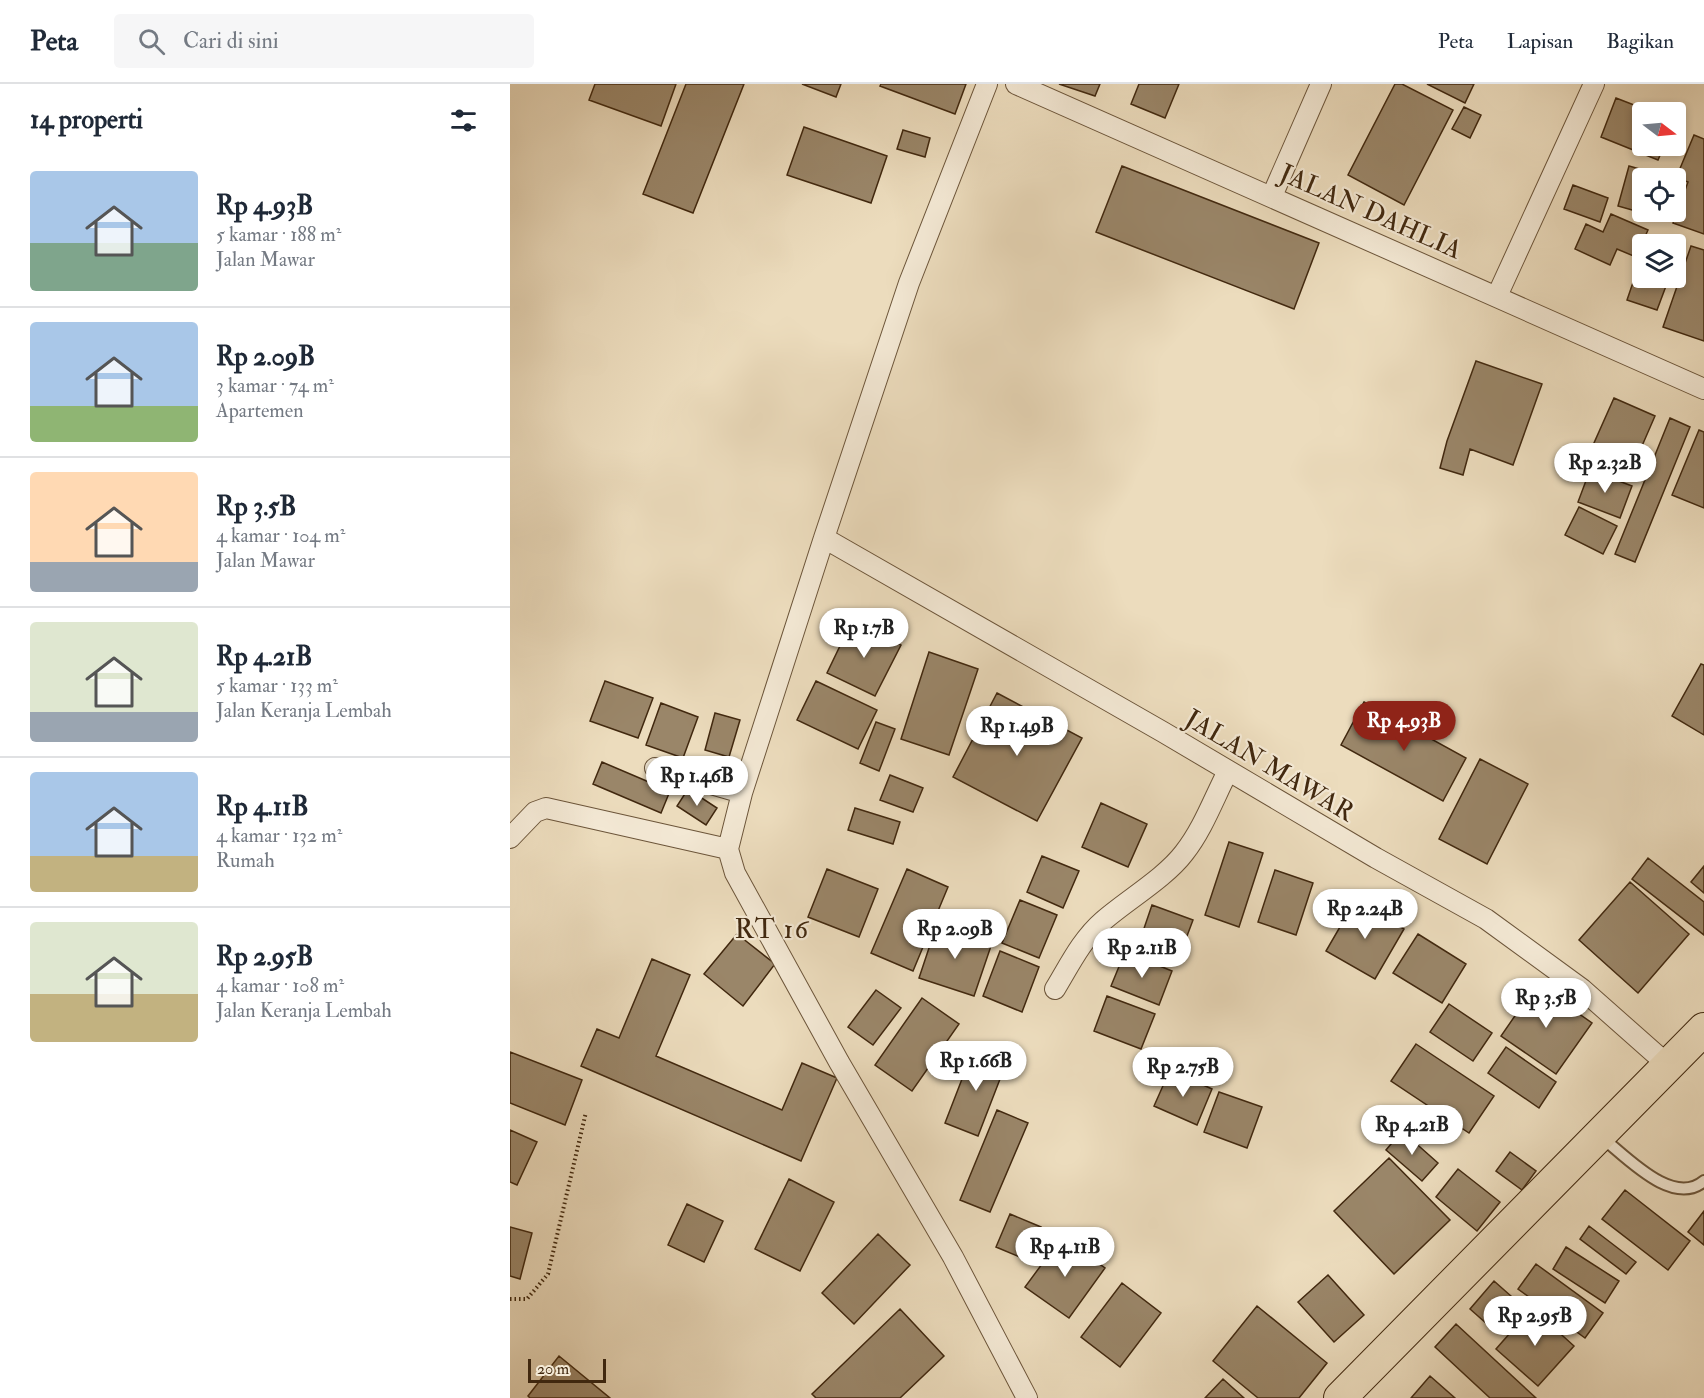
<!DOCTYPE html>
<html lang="id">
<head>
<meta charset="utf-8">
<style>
  body { margin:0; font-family:"IM FELL Double Pica",serif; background:#f6f6f7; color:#1f2937; height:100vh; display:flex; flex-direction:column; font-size:22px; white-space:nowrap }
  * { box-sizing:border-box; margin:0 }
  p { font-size:20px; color:#747a83 }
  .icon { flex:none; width:33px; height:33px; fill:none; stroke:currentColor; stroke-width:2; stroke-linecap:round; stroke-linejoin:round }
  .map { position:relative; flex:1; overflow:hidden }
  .details { display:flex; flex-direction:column; background:#fff; width:510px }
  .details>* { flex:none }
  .needle { width:39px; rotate:106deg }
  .fabs { position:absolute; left:1122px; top:18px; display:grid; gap:12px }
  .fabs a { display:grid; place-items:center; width:54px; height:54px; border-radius:6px; background:#fff; box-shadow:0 3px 9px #0003; font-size:30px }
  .scale { position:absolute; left:18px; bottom:15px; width:78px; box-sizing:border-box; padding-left:6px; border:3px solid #41280f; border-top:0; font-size:16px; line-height:21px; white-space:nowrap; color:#41280f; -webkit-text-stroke:4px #f3e8d4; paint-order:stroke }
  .price { position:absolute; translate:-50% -51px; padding:0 14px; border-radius:21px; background:#fff; color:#222; font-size:20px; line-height:39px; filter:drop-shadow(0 2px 3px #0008) }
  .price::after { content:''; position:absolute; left:50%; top:36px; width:18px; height:14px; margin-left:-9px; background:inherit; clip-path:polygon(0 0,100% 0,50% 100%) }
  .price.active { background:#8f2418; color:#fff }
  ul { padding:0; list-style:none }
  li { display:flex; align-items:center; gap:18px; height:150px; padding:0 30px }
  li+li { border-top:2px solid #e0e1e3 }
  li span { display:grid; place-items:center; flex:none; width:168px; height:120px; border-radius:6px; color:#555 }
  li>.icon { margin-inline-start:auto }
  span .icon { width:72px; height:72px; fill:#fffc; stroke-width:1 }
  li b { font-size:26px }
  h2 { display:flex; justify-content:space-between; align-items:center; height:72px; padding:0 30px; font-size:26px }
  header { display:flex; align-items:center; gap:36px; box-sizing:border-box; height:84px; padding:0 30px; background:#fff; border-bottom:2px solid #e0e1e3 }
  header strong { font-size:28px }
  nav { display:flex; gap:33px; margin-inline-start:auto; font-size:21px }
  .search { width:420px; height:54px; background:#f6f6f7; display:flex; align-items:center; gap:15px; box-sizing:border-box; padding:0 21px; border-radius:6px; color:#747a83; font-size:22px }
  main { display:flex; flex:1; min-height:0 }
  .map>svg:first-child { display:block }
  .building { fill:#9a8669; stroke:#41280f; stroke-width:1.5 }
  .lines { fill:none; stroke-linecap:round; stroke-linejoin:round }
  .service-casing { stroke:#6c553a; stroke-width:14 }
  .minor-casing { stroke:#6c553a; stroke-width:22 }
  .primary-casing { stroke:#41280f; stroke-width:34 }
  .path { stroke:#41280f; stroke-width:4; stroke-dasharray:1.5 3; stroke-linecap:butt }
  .service { stroke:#f3e8d4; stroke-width:10 }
  .minor { stroke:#f3e8d4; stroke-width:20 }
  .primary { stroke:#ecdcbd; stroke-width:32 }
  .labels { text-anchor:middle; stroke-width:4.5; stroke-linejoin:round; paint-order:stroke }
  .street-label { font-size:26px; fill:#41280f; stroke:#f3e8d4 }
  .neighbourhood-label { font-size:27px; letter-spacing:1.5px; fill:#41280f; stroke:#f3e8d4 }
</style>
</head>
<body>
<header>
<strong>Peta</strong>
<div class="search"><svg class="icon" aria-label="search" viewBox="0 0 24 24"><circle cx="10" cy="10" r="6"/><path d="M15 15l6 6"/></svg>Cari di sini</div>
<nav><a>Peta</a><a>Lapisan</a><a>Bagikan</a></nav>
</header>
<main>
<section class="details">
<h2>14 properti<svg class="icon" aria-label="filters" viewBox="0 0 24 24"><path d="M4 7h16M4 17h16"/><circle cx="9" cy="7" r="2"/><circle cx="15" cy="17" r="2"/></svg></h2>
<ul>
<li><span style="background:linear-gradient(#a9c7e8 60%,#7fa58c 0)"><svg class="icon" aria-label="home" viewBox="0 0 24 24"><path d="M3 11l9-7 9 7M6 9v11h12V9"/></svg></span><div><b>Rp 4.93B</b><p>5 kamar · 188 m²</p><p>Jalan Mawar</p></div></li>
<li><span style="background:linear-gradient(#a9c7e8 70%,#8fb573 0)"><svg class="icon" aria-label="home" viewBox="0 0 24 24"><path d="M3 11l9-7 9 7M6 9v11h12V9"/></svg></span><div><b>Rp 2.09B</b><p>3 kamar · 74 m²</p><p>Apartemen</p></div></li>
<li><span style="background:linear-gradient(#ffd9b3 75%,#9aa5b1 0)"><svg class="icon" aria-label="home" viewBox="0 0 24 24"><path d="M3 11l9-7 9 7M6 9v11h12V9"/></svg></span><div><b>Rp 3.5B</b><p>4 kamar · 104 m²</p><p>Jalan Mawar</p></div></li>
<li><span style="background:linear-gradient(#dfe7d0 75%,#9aa5b1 0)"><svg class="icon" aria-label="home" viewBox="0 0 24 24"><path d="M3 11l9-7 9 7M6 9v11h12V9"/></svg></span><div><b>Rp 4.21B</b><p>5 kamar · 133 m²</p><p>Jalan Keranja Lembah</p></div></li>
<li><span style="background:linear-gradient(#a9c7e8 70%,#c2b280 0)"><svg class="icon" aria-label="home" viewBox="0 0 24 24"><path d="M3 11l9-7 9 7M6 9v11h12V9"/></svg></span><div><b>Rp 4.11B</b><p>4 kamar · 132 m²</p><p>Rumah</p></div></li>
<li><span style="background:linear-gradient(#dfe7d0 60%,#c2b280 0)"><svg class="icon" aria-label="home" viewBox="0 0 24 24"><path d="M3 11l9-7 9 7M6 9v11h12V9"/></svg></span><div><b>Rp 2.95B</b><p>4 kamar · 108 m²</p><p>Jalan Keranja Lembah</p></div></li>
</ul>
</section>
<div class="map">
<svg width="1194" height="1314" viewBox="0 0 1194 1314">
  <rect width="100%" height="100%" fill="#ecdcbd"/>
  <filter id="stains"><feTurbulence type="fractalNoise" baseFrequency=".00333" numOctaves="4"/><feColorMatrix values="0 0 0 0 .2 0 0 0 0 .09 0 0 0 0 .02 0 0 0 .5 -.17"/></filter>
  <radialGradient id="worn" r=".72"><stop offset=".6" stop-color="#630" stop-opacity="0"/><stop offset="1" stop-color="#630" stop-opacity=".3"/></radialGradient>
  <path class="building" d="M 85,0 L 166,0 L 151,42 L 79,16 Z
    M 176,0 L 234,0 L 183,129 L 133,110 Z
    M 292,0 L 331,0 L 326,13 Z
    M 371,0 L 456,0 L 445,30 L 370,2 Z
    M 549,0 L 590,0 L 585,12 Z
    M 629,0 L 669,0 L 655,34 L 621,20 Z
    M 885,0 L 892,0 L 943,26 L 894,121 L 838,91 Z
    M 917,0 L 964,0 L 955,19 Z
    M 1106,14 L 1142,28 L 1132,28 L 1132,62 L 1154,62 L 1148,76 L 1091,53 Z
    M 954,23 L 971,31 L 960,54 L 942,45 Z
    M 294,43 L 377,72 L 361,119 L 277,91 Z
    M 393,46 L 420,54 L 415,73 L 387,65 Z
    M 1184,51 L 1194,55 L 1194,150 L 1163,139 L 1178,98 L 1166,94 Z
    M 612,82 L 809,159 L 784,225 L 586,148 Z
    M 1119,82 L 1158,93 L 1132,94 L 1132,128 L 1148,128 L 1147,133 L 1108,122 Z
    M 1063,101 L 1098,114 L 1090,138 L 1054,125 Z
    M 1101,130 L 1138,146 L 1126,173 L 1107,165 L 1100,181 L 1065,165 L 1076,140 L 1093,148 Z
    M 1181,162 L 1194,166 L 1194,257 L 1153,243 Z
    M 1129,181 L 1132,182 L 1132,194 L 1159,194 L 1147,226 L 1117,216 Z
    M 966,277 L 1032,300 L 1003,381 L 960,365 L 953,391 L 930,384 L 937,357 Z
    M 1104,314 L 1145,332 L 1125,378 L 1084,359 Z
    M 1160,334 L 1180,343 L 1125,478 L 1105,470 Z
    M 1189,346 L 1194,348 L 1194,424 L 1162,411 Z
    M 1080,386 L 1122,402 L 1110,434 L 1068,418 Z
    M 1069,423 L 1107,442 L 1093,470 L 1055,451 Z
    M 342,537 L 391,561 L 365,612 L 317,589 Z
    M 419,568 L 468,585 L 439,671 L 391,655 Z
    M 1191,580 L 1194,581 L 1194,651 L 1162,632 Z
    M 95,597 L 143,614 L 128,654 L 80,637 Z
    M 306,597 L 367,626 L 348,665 L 287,636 Z
    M 487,609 L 572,654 L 527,737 L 443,693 Z
    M 854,618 L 956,674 L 933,717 L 831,661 Z
    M 151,619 L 188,633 L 173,674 L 136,661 Z
    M 205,629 L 230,636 L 219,673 L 195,666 Z
    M 366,638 L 385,645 L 369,687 L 350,679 Z
    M 970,675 L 1018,700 L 977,780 L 929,755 Z
    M 92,678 L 160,707 L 151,729 L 83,700 Z
    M 380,691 L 413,704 L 403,728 L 370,716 Z
    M 178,705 L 207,724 L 196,741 L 167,722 Z
    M 591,719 L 637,740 L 618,783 L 572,763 Z
    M 345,724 L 390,738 L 383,760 L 338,746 Z
    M 719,758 L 753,769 L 729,843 L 695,831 Z
    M 532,772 L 569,787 L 553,824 L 517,808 Z
    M 1138,774 L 1194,818 L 1194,851 L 1122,795 Z
    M 1194,782 L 1194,809 L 1181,798 Z
    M 317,785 L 368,805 L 349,853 L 298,833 Z
    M 397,785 L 438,803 L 403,887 L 361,869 Z
    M 765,786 L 803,799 L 786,851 L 748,838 Z
    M 1120,798 L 1179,850 L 1128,909 L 1069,856 Z
    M 510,816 L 547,831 L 529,874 L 492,859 Z
    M 845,817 L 894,845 L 865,895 L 816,867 Z
    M 642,821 L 683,836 L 668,876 L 628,862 Z
    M 427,840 L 482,859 L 464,912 L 409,894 Z
    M 227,850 L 265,880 L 233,922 L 194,890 Z
    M 908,850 L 956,880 L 932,919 L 883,889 Z
    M 490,867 L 529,883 L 512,928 L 473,912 Z
    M 615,868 L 662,887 L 649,921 L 601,902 Z
    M 142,875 L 180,891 L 146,972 L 272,1026 L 292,979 L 327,994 L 291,1077 L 71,982 L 87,945 L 109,954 Z
    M 1027,900 L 1082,939 L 1046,990 L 991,952 Z
    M 366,906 L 391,924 L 363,961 L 338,943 Z
    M 597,912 L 645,930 L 631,965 L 584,947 Z
    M 412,914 L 449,940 L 402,1007 L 365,981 Z
    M 939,920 L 982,949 L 963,977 L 920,948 Z
    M 906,960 L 984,1012 L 959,1049 L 881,997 Z
    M 996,963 L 1046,998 L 1029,1024 L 978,989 Z
    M 464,964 L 497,977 L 468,1052 L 435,1039 Z
    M 0,968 L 72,996 L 55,1041 L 0,1019 Z
    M 660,986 L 702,1005 L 687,1041 L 644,1022 Z
    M 709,1008 L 752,1023 L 737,1064 L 694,1048 Z
    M 487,1026 L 518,1039 L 480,1128 L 450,1116 Z
    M 0,1046 L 27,1058 L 7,1101 L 0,1098 Z
    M 892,1047 L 928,1079 L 912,1097 L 876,1066 Z
    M 1000,1068 L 1026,1087 L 1012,1106 L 986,1087 Z
    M 879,1074 L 940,1136 L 884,1190 L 824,1127 Z
    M 948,1085 L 990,1118 L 967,1147 L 926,1113 Z
    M 279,1095 L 324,1118 L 290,1187 L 245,1165 Z
    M 1115,1106 L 1180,1157 L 1158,1186 L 1092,1135 Z
    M 177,1120 L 213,1137 L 194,1178 L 158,1161 Z
    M 1194,1127 L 1194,1161 L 1178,1148 Z
    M 500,1130 L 531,1143 L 517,1176 L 486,1163 Z
    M 1079,1142 L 1126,1178 L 1116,1190 L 1070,1155 Z
    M 0,1143 L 22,1149 L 10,1195 L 0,1192 Z
    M 368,1150 L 400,1181 L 344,1240 L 312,1209 Z
    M 552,1153 L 595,1184 L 559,1234 L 515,1203 Z
    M 1056,1163 L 1109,1197 L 1095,1219 L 1043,1185 Z
    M 1026,1180 L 1093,1229 L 1075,1254 L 1008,1205 Z
    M 818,1191 L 854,1231 L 824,1258 L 788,1218 Z
    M 984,1197 L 1010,1220 L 986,1248 L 960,1225 Z
    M 612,1199 L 651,1229 L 610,1283 L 571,1253 Z
    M 747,1222 L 817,1279 L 789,1314 L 748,1314 L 703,1277 Z
    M 1022,1224 L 1064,1262 L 1028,1302 L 986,1265 Z
    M 390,1225 L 434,1272 L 390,1314 L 306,1314 L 302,1310 Z
    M 946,1240 L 1026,1314 L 980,1314 L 925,1263 Z
    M 49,1272 L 100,1314 L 20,1314 L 18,1312 Z
    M 920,1292 L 945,1314 L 901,1314 Z
    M 713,1295 L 734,1314 L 695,1314 Z"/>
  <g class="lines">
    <g class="service-casing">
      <path id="service" d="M 1090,1052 C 1115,1071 1162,1124 1194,1097"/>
    </g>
    <g class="minor-casing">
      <path id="minor" d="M 477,0 L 399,199 L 314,454 L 232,709 L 218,765 L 225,789 L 329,978 L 443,1173 L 517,1314
        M 506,0 L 1194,305
        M 762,112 L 811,0
        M 987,212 L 1084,0
        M 314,454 L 653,648 L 866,774 L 976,835 L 1072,905 L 1159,982
        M 145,684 L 232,709
        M 0,754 L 25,728 L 36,724 L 218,765
        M 545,905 C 559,882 572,855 593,837 C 617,816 655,794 674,769 C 693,745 704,714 718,687"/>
    </g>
    <g class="primary-casing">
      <path id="primary" d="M 830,1314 L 1194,945"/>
    </g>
    <path class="path" d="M 0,1215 L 17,1215 L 38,1190 L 76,1028"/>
    <use href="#service" class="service"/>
    <use href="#minor" class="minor"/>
    <use href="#primary" class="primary"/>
  </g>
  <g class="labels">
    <g class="street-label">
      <text transform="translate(861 127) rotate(24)" y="9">JALAN DAHLIA</text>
      <text transform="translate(760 681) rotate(31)" y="9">JALAN MAWAR</text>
    </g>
    <g class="neighbourhood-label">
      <text x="262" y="854">RT 16</text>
    </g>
  </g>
  <rect width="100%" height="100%" filter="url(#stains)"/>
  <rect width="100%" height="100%" fill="url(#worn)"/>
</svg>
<div class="fabs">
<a><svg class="needle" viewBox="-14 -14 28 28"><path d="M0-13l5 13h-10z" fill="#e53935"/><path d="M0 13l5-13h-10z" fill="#747a83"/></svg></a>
<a><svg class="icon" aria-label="locate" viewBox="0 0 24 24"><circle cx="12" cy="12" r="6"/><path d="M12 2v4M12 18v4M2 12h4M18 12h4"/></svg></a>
<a><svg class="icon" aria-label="layers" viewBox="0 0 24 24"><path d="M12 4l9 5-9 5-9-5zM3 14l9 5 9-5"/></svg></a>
</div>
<div class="scale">20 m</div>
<b class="price" style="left:1095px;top:410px">Rp 2.32B</b>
<b class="price" style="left:354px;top:575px">Rp 1.7B</b>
<b class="price active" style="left:894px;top:668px">Rp 4.93B</b>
<b class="price" style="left:507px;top:673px">Rp 1.49B</b>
<b class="price" style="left:187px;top:723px">Rp 1.46B</b>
<b class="price" style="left:855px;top:856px">Rp 2.24B</b>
<b class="price" style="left:445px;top:876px">Rp 2.09B</b>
<b class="price" style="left:632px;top:895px">Rp 2.11B</b>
<b class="price" style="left:1036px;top:945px">Rp 3.5B</b>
<b class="price" style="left:466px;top:1008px">Rp 1.66B</b>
<b class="price" style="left:673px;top:1014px">Rp 2.75B</b>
<b class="price" style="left:902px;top:1072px">Rp 4.21B</b>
<b class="price" style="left:555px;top:1194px">Rp 4.11B</b>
<b class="price" style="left:1025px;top:1263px">Rp 2.95B</b>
</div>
</main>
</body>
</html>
